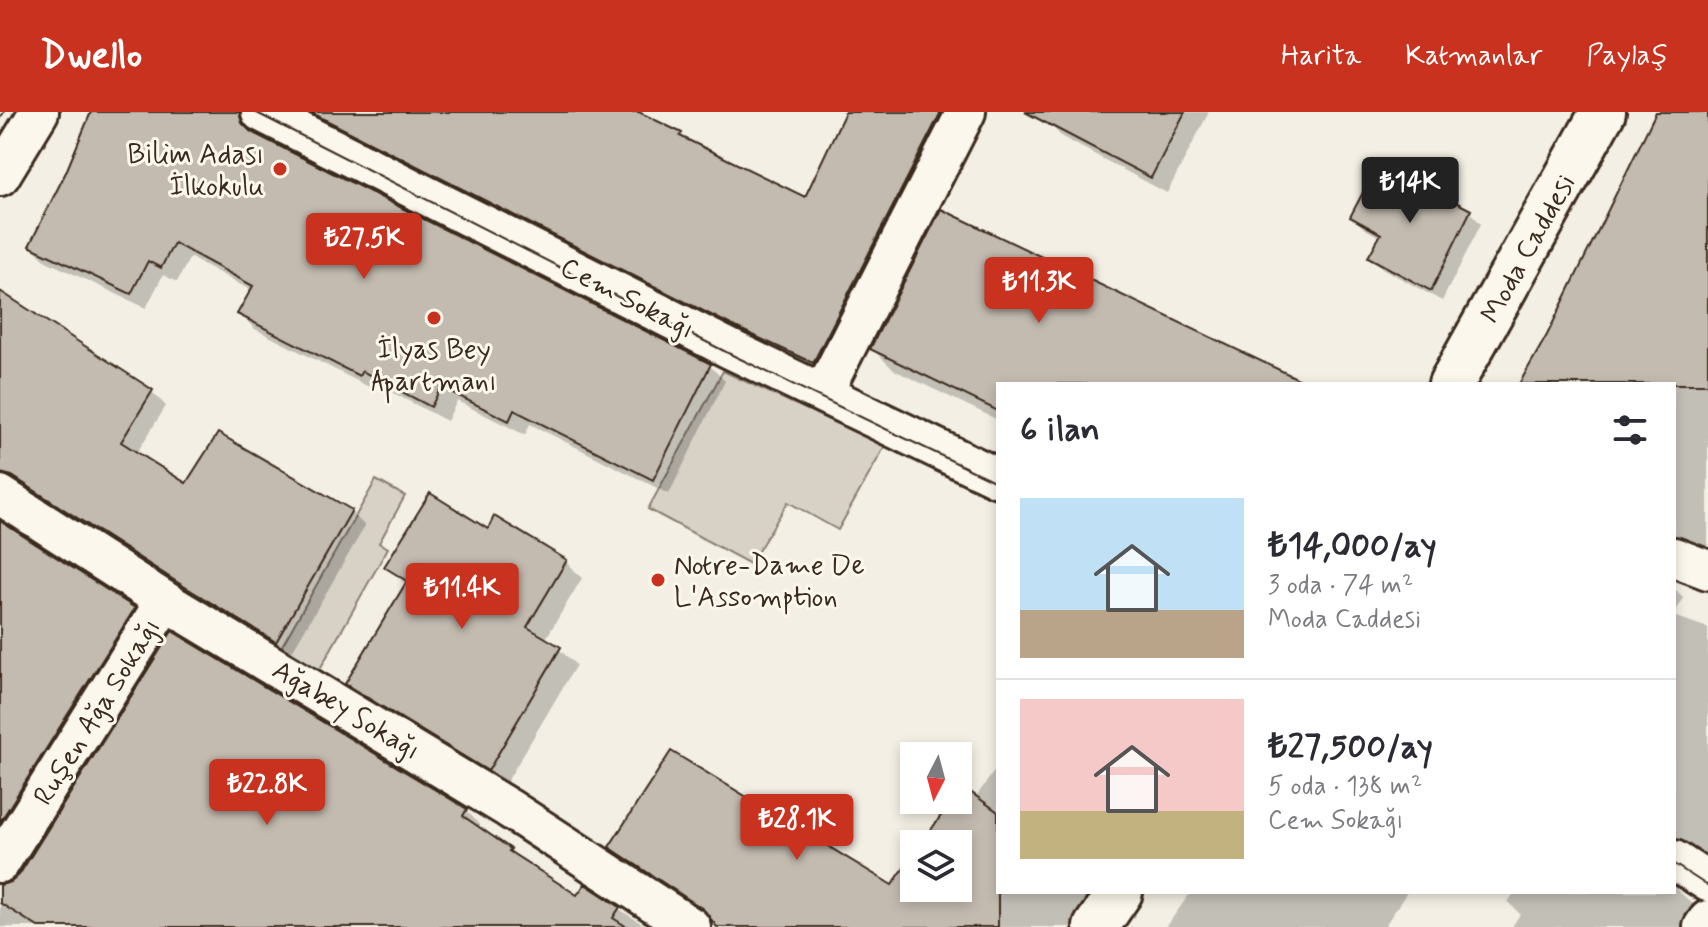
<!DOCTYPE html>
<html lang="tr">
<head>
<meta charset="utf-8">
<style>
  body { margin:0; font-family:Mynerve,sans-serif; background:#f2f2f3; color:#2b2b33; height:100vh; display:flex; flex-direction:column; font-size:30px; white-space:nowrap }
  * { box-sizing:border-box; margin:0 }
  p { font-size:26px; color:#7c7c81 }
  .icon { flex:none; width:44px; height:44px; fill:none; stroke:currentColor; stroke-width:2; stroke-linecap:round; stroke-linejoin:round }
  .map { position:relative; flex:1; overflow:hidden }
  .panel { position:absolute; left:996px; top:270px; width:680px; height:512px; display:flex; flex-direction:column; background:#fff; border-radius:0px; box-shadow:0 4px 12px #0003 }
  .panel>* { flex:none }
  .needle { width:52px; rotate:186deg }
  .buttons { position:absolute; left:900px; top:630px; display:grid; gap:16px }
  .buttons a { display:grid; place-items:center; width:72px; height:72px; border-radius:0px; background:#fff; box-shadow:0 4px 12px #0003; font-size:40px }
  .price { position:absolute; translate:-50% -68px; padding:0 18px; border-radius:8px; background:#c8321e; color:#fff; font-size:26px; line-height:52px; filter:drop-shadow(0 2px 4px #0008) }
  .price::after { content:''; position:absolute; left:50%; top:48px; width:24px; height:18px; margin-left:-12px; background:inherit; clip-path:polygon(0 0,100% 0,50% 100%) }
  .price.current { background:#222; color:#fff }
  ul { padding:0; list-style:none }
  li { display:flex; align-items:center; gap:24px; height:200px; padding:0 24px }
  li+li { border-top:2px solid #e1e1e2 }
  li span { display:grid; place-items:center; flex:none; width:224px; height:160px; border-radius:0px; color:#555 }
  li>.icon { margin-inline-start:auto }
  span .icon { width:96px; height:96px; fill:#fffc; stroke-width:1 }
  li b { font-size:34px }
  h2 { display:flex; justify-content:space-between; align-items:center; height:96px; padding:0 24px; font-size:34px }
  header { display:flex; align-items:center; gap:48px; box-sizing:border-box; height:112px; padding:0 40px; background:#c8321e; color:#fff }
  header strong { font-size:38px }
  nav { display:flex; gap:44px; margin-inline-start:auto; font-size:28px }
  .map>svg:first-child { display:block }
  .green { fill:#d8d1c6; stroke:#8a7e72; stroke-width:2 }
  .shadow { fill:#0003 }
  .building { fill:#c3bbb0; stroke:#3b2a1e; stroke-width:2 }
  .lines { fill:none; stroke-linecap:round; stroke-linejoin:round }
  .minor-casing { stroke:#3b2a1e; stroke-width:44 }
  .tertiary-casing { stroke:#3b2a1e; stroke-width:50 }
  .minor { stroke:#fbf7ec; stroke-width:38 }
  .tertiary { stroke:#fbf7ec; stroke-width:44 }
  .tram { stroke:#3b2a1e; stroke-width:2 }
  .poi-dot { fill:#c8321e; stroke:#fbf7ec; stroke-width:3 }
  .labels { text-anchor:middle; stroke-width:6; stroke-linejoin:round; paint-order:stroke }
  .poi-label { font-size:28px; fill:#3b2a1e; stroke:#fbf7ec; text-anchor:end }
  .street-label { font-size:28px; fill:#3b2a1e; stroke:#fbf7ec }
</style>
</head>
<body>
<header>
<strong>Dwello</strong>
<nav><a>Harita</a><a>Katmanlar</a><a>Paylaş</a></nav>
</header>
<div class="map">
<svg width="1708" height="815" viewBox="0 0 1708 815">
  <rect width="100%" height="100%" fill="#f3efe4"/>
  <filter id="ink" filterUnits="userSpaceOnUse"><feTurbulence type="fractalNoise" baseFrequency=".0125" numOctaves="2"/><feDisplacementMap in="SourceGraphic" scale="16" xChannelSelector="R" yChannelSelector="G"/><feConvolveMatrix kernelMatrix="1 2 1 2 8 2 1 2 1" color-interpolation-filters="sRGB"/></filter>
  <g filter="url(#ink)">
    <path class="green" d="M 723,259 L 885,334 L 838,418 L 788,390 L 750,452 L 648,397 Z
      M 376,368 L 405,384 L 379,431 L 388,436 L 312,571 L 274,548 Z"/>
    <path class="shadow" d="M 93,0 L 262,0 L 257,5 L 254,19 L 256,24 L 710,254 L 725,269 L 669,382 L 530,312 L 525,323 L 457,289 L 447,309 L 378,273 L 375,278 L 255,217 L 240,202 L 252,179 L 190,145 L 177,170 L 163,163 L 146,196 L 46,149 L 31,134 L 68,61 Z
      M 298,0 L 634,0 L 681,23 L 687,30 L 806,87 L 852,0 L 968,0 L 829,265 Z
      M 1051,0 L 1209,0 L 1167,81 L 1062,25 L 1046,9 Z
      M 1658,0 L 1708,0 L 1708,444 L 1674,452 L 1674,272 L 1521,272 L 1548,224 Z
      M 1470,100 L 1481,112 L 1442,189 L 1382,156 L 1371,145 L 1381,126 L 1364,116 L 1352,105 Z
      M 0,184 L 152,280 L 166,294 L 136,342 L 187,374 L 219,324 L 351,400 L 365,414 L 290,543 L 193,484 L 28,378 L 16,375 L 0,381 Z
      M 872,237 L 1304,272 L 998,272 L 998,308 L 894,258 Z
      M 495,407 L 566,450 L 582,466 L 545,528 L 559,537 L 576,553 L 505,673 L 363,588 L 347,572 L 407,473 L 386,454 L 488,420 Z
      M 0,412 L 134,497 L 148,512 L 0,746 Z
      M 1674,476 L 1684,486 L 1674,502 Z
      M 1674,504 L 1708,516 L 1708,750 L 1674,754 Z
      M 998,654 L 998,780 L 1100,780 L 1078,815 L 715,815 L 713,806 L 625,749 L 611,735 L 892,776 L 914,745 L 914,776 L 958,776 L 958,732 L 924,732 L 955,688 L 958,688 L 958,683 L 975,686 Z
      M 466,698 L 480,713 L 478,717 L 519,748 L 578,786 L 585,775 L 647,815 L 0,815 L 0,775 Z
      M 1674,775 L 1704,802 L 1695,815 L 1512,815 L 1520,802 L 1508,790 L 1515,780 L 1674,780 Z
      M 1191,780 L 1407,780 L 1384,815 L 1166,815 Z"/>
    <path class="building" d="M 91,0 L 239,0 L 242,11 L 251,20 L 711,252 L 653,368 L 514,298 L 509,309 L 441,275 L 431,295 L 362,259 L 359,264 L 237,202 L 253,174 L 174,131 L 161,156 L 148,149 L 131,182 L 29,134 L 66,60 Z
      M 310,0 L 639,0 L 682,21 L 680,24 L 805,85 L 845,0 L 941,0 L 813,251 L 731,213 Z
      M 1025,0 L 1185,0 L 1151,66 Z
      M 1656,0 L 1708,0 L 1708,272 L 1519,272 L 1547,223 Z
      M 1379,50 L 1471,98 L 1431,179 L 1368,145 L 1381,122 L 1350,105 Z
      M 941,97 L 1309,272 L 998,272 L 998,299 L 870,237 Z
      M 0,179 L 153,278 L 121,330 L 186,371 L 218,321 L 352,398 L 276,530 L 177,470 L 12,364 L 0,361 Z
      M 430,381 L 488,417 L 494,404 L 567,448 L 527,515 L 561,535 L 488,659 L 345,572 L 407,469 L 384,455 Z
      M 0,409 L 135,496 L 0,710 Z
      M 172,519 L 467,697 L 463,704 L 511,737 L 509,739 L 577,783 L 585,772 L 620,795 L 613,806 L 627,815 L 38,815 L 0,791 L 0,773 L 11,770 L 19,763 Z
      M 671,639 L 892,773 L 914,742 L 914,776 L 958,776 L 958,732 L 921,732 L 952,688 L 958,688 L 958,680 L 962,674 L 998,700 L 998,815 L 717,815 L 703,797 L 609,735 Z"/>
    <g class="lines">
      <g class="minor-casing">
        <path id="minor" d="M 261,0 L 730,237 L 998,366
          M 0,64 L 39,0
          M 823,281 L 966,0
          M 0,383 L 165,489 L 508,696 L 691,815
          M 1674,445 L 1708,458
          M 1674,748 L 1708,770
          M 0,751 L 165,489
          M 1703,815 L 1708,808"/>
      </g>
      <g class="tertiary-casing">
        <path id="tertiary" d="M 1451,272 L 1603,0
          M 1096,815 L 1120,780"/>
      </g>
      <use href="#minor" class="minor"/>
      <use href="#tertiary" class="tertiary"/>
      <path class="tram" d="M 255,0 L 728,241 L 998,371
        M 0,6 L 4,0
        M 1674,752 L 1708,774"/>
    </g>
  </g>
  <g class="poi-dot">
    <circle cx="280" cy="57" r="8"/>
    <circle cx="434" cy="206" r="8"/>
    <circle cx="658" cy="468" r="8"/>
  </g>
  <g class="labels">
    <g class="poi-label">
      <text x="264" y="51">Bilim Adası<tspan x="264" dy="32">İlkokulu</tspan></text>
      <text x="434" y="246" text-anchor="middle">İlyas Bey<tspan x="434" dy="32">Apartmanı</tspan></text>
      <text x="674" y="462" text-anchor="start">Notre-Dame De<tspan x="674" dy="32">L'Assomption</tspan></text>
    </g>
    <g class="street-label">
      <text transform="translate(1527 136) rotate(-61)" y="10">Moda Caddesi</text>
      <text transform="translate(628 185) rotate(27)" y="10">Cem Sokağı</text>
      <text transform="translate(347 597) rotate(31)" y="10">Ağabey Sokağı</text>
      <text transform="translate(96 599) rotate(-58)" y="10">Ruşen Ağa Sokağı</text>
    </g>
  </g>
</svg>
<div class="buttons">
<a><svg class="needle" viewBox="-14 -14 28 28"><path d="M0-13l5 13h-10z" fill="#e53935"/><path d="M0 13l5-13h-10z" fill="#7c7c81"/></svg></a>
<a><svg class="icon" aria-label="layers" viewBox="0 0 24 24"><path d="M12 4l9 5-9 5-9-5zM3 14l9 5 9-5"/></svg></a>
</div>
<b class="price current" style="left:1410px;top:113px">₺14K</b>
<b class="price" style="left:364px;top:169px">₺27.5K</b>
<b class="price" style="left:1039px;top:213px">₺11.3K</b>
<b class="price" style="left:462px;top:519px">₺11.4K</b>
<b class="price" style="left:267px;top:715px">₺22.8K</b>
<b class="price" style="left:797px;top:750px">₺28.1K</b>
<section class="panel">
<h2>6 ilan<svg class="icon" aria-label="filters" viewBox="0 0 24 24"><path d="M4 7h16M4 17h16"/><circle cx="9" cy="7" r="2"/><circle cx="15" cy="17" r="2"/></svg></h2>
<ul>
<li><span style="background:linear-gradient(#bfe0f5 70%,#b9a48a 0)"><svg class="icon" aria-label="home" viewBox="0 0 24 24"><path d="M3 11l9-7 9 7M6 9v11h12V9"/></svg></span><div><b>₺14,000/ay</b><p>3 oda · 74 m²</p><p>Moda Caddesi</p></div></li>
<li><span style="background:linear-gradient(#f6c9c9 70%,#c2b280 0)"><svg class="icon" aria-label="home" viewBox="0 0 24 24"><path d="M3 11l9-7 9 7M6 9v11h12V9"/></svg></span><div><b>₺27,500/ay</b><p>5 oda · 138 m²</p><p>Cem Sokağı</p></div></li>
</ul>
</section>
</div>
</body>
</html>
